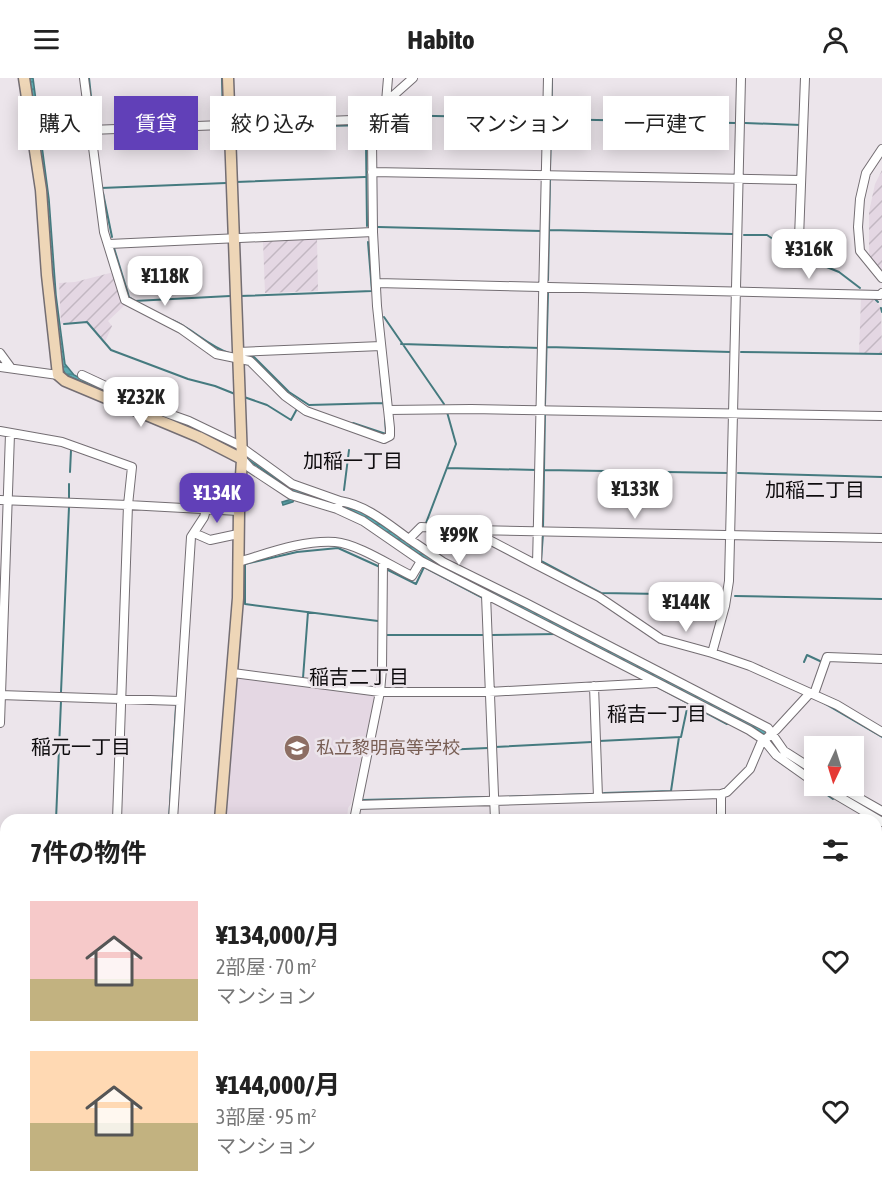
<!DOCTYPE html>
<html lang="ja">
<head>
<meta charset="utf-8">
<style>
	:root { --surface:#fff; --page:#f2f2f2; --text:#222; --muted:#767676; --accent:#6140b8 }
	body { margin:0; font-family:"Asap Condensed","Noto Sans JP",sans-serif; background:var(--page); color:var(--text); height:100vh; display:flex; flex-direction:column; font-size:22px; white-space:nowrap }
	* { box-sizing:border-box; margin:0 }
	p { font-size:20px; color:var(--muted) }
	.icon { flex:none; width:33px; height:33px; fill:none; stroke:currentColor; stroke-width:2; stroke-linecap:round; stroke-linejoin:round }
	.map { position:relative; flex:1; overflow:hidden }
	.drawer { position:absolute; left:0px; top:736px; width:882px; height:386px; display:flex; flex-direction:column; background:var(--surface); border-radius:18px 18px 0 0; box-shadow:0 3px 15px #0003 }
	.drawer>* { flex:none }
	.top-card { position:absolute; left:18px; top:18px; width:846px; height:54px; display:flex; gap:12px }
	.needle { width:39px; rotate:184deg }
	.buttons { position:absolute; left:804px; top:658px; display:grid; gap:12px }
	.buttons a { display:grid; place-items:center; width:60px; height:60px; border-radius:0px; background:var(--surface); box-shadow:0 3px 15px #0003; font-size:30px }
	.price { position:absolute; translate:-50% -51px; padding:0 14px; border-radius:12px; background:#fff; color:#222; font-size:20px; line-height:39px; filter:drop-shadow(0 2px 3px #0008) }
	.price::after { content:''; position:absolute; left:50%; top:36px; width:18px; height:14px; margin-left:-9px; background:inherit; clip-path:polygon(0 0,100% 0,50% 100%) }
	.price.current { background:var(--accent); color:#fff }
	ul { padding:0; list-style:none }
	li { display:flex; align-items:center; gap:18px; height:150px; padding:0 30px }
	li span { display:grid; place-items:center; flex:none; width:168px; height:120px; border-radius:0px; color:#555 }
	li>.icon { margin-inline-start:auto }
	span .icon { width:72px; height:72px; fill:#fffc; stroke-width:1 }
	li b { font-size:26px }
	h2 { display:flex; justify-content:space-between; align-items:center; height:72px; padding:0 30px; font-size:26px }
	.pill { padding:0 21px; border-radius:0px; background:var(--surface); box-shadow:0 3px 15px #0003; font-size:21px; line-height:54px }
	.pill.current { background:var(--accent); color:#fff }
	header { display:flex; justify-content:space-between; align-items:center; height:78px; padding:0 30px; background:var(--surface); font-size:27px; font-weight:700 }
	.map>svg:first-child { display:block }
</style>
</head>
<body>
<header><svg class="icon" aria-label="menu" viewBox="0 0 24 24"><path d="M4 6h16M4 12h16M4 18h16"/></svg>Habito<svg class="icon" aria-label="person" viewBox="0 0 24 24"><circle cx="12" cy="8" r="4"/><path d="M4 21q1-7 8-7t8 7"/></svg></header>
<div class="map">
<svg width="882" height="1121" viewBox="0 0 882 1121">
	<defs>
		<pattern id="industrial-furrows" width="10" height="10" patternUnits="userSpaceOnUse" patternTransform="scale(1.5)"><rect width="10" height="10" fill="#e4d7e3"/><path d="M-1 1l2-2M0 10L10 0M9 11l2-2" fill="none" stroke="#c2b7c2"/></pattern>
		<pattern id="water-rules" width="6" height="5" patternUnits="userSpaceOnUse" patternTransform="scale(1.5)"><rect width="6" height="5" fill="#5ca9b0"/><path d="M0 2.5h6" fill="none" stroke="#4a888e"/></pattern>
	</defs>
	<rect width="100%" height="100%" fill="#ece5eb"/>
	<path fill="#e4d7e3" d="M238,597L375,616L351,726L348,730L347,742H323L303,739L288,742L225,741Z"/>
	<path fill="url(#industrial-furrows)" d="M882,92V197L869,182V134L875,106Z
		M317,160L318,213L265,215L263,163Z
		M114,194L126,226L108,243L112,248L105,264L87,244L61,246L59,205L75,204Z
		M870,219L877,224L881,230L882,275H859L861,220Z"/>
	<path fill="url(#water-rules)" stroke="#457a7f" stroke-width="1.5" d="M28,0H33L49,121L56,217L65,286L74,297L100,310L199,350L235,369L285,405L361,433L435,482L763,651L814,695V699L782,678L765,658L757,652L432,485L374,446L356,435L341,428L296,415L293,424L283,427L282,424L292,421L294,414L227,367L66,297L61,288Z"/>
	<g fill="none" stroke-linecap="round" stroke-linejoin="round">
		<path stroke="#457a7f" stroke-width="2" d="M89,0L94,46
			M222,0L223,42
			M385,37L542,40
			M551,41L735,45
			M745,45L801,47
			M235,50L370,47L366,66L367,148
			M550,93L552,0
			M236,104L365,99
			M101,110L226,105
			M103,115L112,159
			M378,149L542,153
			M549,152L733,156
			M744,157H767L795,176
			M368,164L372,213
			M114,170L129,219L135,223
			M797,172L795,176L839,194L860,210
			M548,202L550,102
			M240,218L372,213
			M875,221L878,224
			M134,223L230,218
			M881,230L882,234
			M384,239L444,326
			M172,242C193,251 208,268 229,275
			M64,246L87,244L111,272L188,301L215,308L235,316
			M401,266L540,270
			M547,269L731,274
			M741,274L882,276
			M244,278L254,279L289,314L309,327L383,325
			M381,301L384,331
			M244,319L267,327L291,342L298,329
			M545,326L548,214
			M353,345L386,356L385,339
			M447,390L537,392
			M544,392L728,395
			M70,394L71,372
			M738,395L882,399
			M344,412L349,372
			M69,421V406
			M426,445L456,366L447,334
			M543,450L545,334
			M543,456L541,483L601,515L723,517
			M388,492L416,506L424,489L483,520
			M735,518L882,521
			M378,543L245,526V486L297,474L338,470L380,489
			M386,557H484
			M492,557L558,556
			M804,584L807,577L822,584
			M303,600L308,534
			M656,608L727,646
			M61,614L69,429
			M822,624L882,659
			M599,663L681,659L688,626
			M495,669L592,664
			M373,675L488,670
			M774,680L791,692
			M813,707L833,721
			M604,715L671,713L679,659
			M499,719L592,716
			M361,722L487,719
			M56,742L61,623
			M169,742L176,628
			M876,804L882,806
			M0,1014L6,1012
			M0,1069L6,1067
			M876,1099L882,1098
			M259,1121L281,1116
			M792,1121L791,1118L801,1116"/>
		<defs>
			<path id="street" d="M84,0L104,154L125,222L181,251L216,276L250,283L285,318L306,333L384,361L390,358V350L377,228L373,154L372,63L381,32L386,24L413,0
				M548,0L537,487L599,519L661,561L712,575L750,588L837,627L882,654
				M386,24L388,0
				M90,52L378,41
				M882,71L866,95L860,121L858,149L860,173L882,200
				M372,94L801,102
				M109,166L373,154
				M794,171L799,160L805,0
				M377,205L880,217L882,215
				M238,274L381,268
				M0,275L11,290
				M0,289L58,297
				M82,297L155,331L189,343L241,368
				M388,332L471,331L882,338
				M0,353L62,364L132,389L128,427L117,742
				M241,369L292,406L340,423
				M242,381L250,390L291,417L337,431L363,443L421,483L749,652L764,662L776,677L814,704
				M0,422L128,427L239,433
				M337,431L340,423C366,427 388,446 409,461L421,449L474,452L882,460
				M474,452L476,455L537,487
				M194,455L210,462L238,456
				M409,461L443,484L526,525L768,650L784,673L814,692
				M238,484C269,475 302,462 335,464C358,466 391,488 412,498L421,483
				M383,484L382,591L380,614L357,727L721,716L727,714L750,691L761,665L776,652L810,615
				M486,517L495,742
				M712,575L725,528L729,503L741,0
				M233,595L380,614H489L655,605
				M594,608L598,719
				M814,616L827,579L882,581
				M0,617L180,623
				M0,645L10,356
				M821,708L882,744
				M838,708L882,733
				M173,742L191,459L204,439L206,432
				M354,742L357,727
				M721,742V716
				M0,800L6,798
				M876,859L882,862
				M0,903L6,901
				M876,918L882,901
				M876,954L882,959
				M0,956L6,955
				M0,1030L6,1028
				M876,1041L882,1039
				M142,1116L143,1121
				M587,1116L588,1121
				M786,1116L788,1121
				M0,1121L22,1116
				M520,1121L543,1116
				M758,1121L781,1116"/>
			<path id="secondary" d="M24,0L41,112L47,197L58,297L65,303L199,359L242,381
				M220,742L238,520L239,433L242,381L228,0
				M876,776L882,778
				M0,856L6,854
				M333,1116L334,1121"/>
		</defs>
		<use href="#street" stroke="#746e73" stroke-width="10"/>
		<use href="#secondary" stroke="#746e73" stroke-width="13"/>
		<use href="#street" stroke="#fff" stroke-width="8"/>
		<use href="#secondary" stroke="#eed6b7" stroke-width="10"/>
	</g>
	<defs>
		<symbol id="school-disc" viewBox="-11 -11 22 22"><circle r="9.5" fill="#8d6e63" stroke="#ece5eb"/><path d="M0-5L7-2L0 1L-7-2ZM-4 1L0 2.5L4 1V4Q0 6-4 4Z" fill="#fff"/></symbol>
	</defs>
	<g fill-rule="evenodd">
		<use href="#school-disc" x="282" y="655" width="30" height="30"/>
	</g>
	<g text-anchor="middle" stroke-width="5" stroke-linejoin="round" paint-order="stroke">
		<g font-size="18" fill="#785e54" stroke="#ece5eb" text-anchor="start">
			<text x="316" y="676">私立黎明高等学校</text>
		</g>
		<g font-size="20" fill="#0e0c0e" stroke="#ece5eb">
			<text x="353" y="390">加稲一丁目</text>
			<text x="815" y="419">加稲二丁目</text>
			<text x="359" y="606">稲吉二丁目</text>
			<text x="657" y="643">稲吉一丁目</text>
			<text x="81" y="676">稲元一丁目</text>
		</g>
	</g>
</svg>
<div class="buttons">
<a><svg class="needle" viewBox="-14 -14 28 28"><path d="M0-13l5 13h-10z" fill="#e53935"/><path d="M0 13l5-13h-10z" fill="#767676"/></svg></a>
</div>
<b class="price" style="left:809px;top:202px">¥316K</b>
<b class="price" style="left:165px;top:229px">¥118K</b>
<b class="price" style="left:141px;top:350px">¥232K</b>
<b class="price" style="left:635px;top:442px">¥133K</b>
<b class="price current" style="left:217px;top:446px">¥134K</b>
<b class="price" style="left:459px;top:488px">¥99K</b>
<b class="price" style="left:686px;top:555px">¥144K</b>
<div class="top-card">
<a class="pill">購入</a>
<a class="pill current">賃貸</a>
<a class="pill">絞り込み</a>
<a class="pill">新着</a>
<a class="pill">マンション</a>
<a class="pill">一戸建て</a>
</div>
<section class="drawer">
<h2>7件の物件<svg class="icon" aria-label="filters" viewBox="0 0 24 24"><path d="M4 7h16M4 17h16"/><circle cx="9" cy="7" r="2"/><circle cx="15" cy="17" r="2"/></svg></h2>
<ul>
<li><span style="background:linear-gradient(#f6c9c9 65%,#c2b280 0)"><svg class="icon" aria-label="home" viewBox="0 0 24 24"><path d="M3 11l9-7 9 7M6 9v11h12V9"/></svg></span><div><b>¥134,000/月</b><p>2部屋 · 70 m²</p><p>マンション</p></div><svg class="icon" aria-label="heart" viewBox="0 0 24 24"><path d="M12 20l-8-8c-3-5 5-10 8-4 3-6 11-1 8 4z"/></svg></li>
<li><span style="background:linear-gradient(#ffd9b3 60%,#c2b280 0)"><svg class="icon" aria-label="home" viewBox="0 0 24 24"><path d="M3 11l9-7 9 7M6 9v11h12V9"/></svg></span><div><b>¥144,000/月</b><p>3部屋 · 95 m²</p><p>マンション</p></div><svg class="icon" aria-label="heart" viewBox="0 0 24 24"><path d="M12 20l-8-8c-3-5 5-10 8-4 3-6 11-1 8 4z"/></svg></li>
</ul>
</section>
</div>
</body>
</html>
